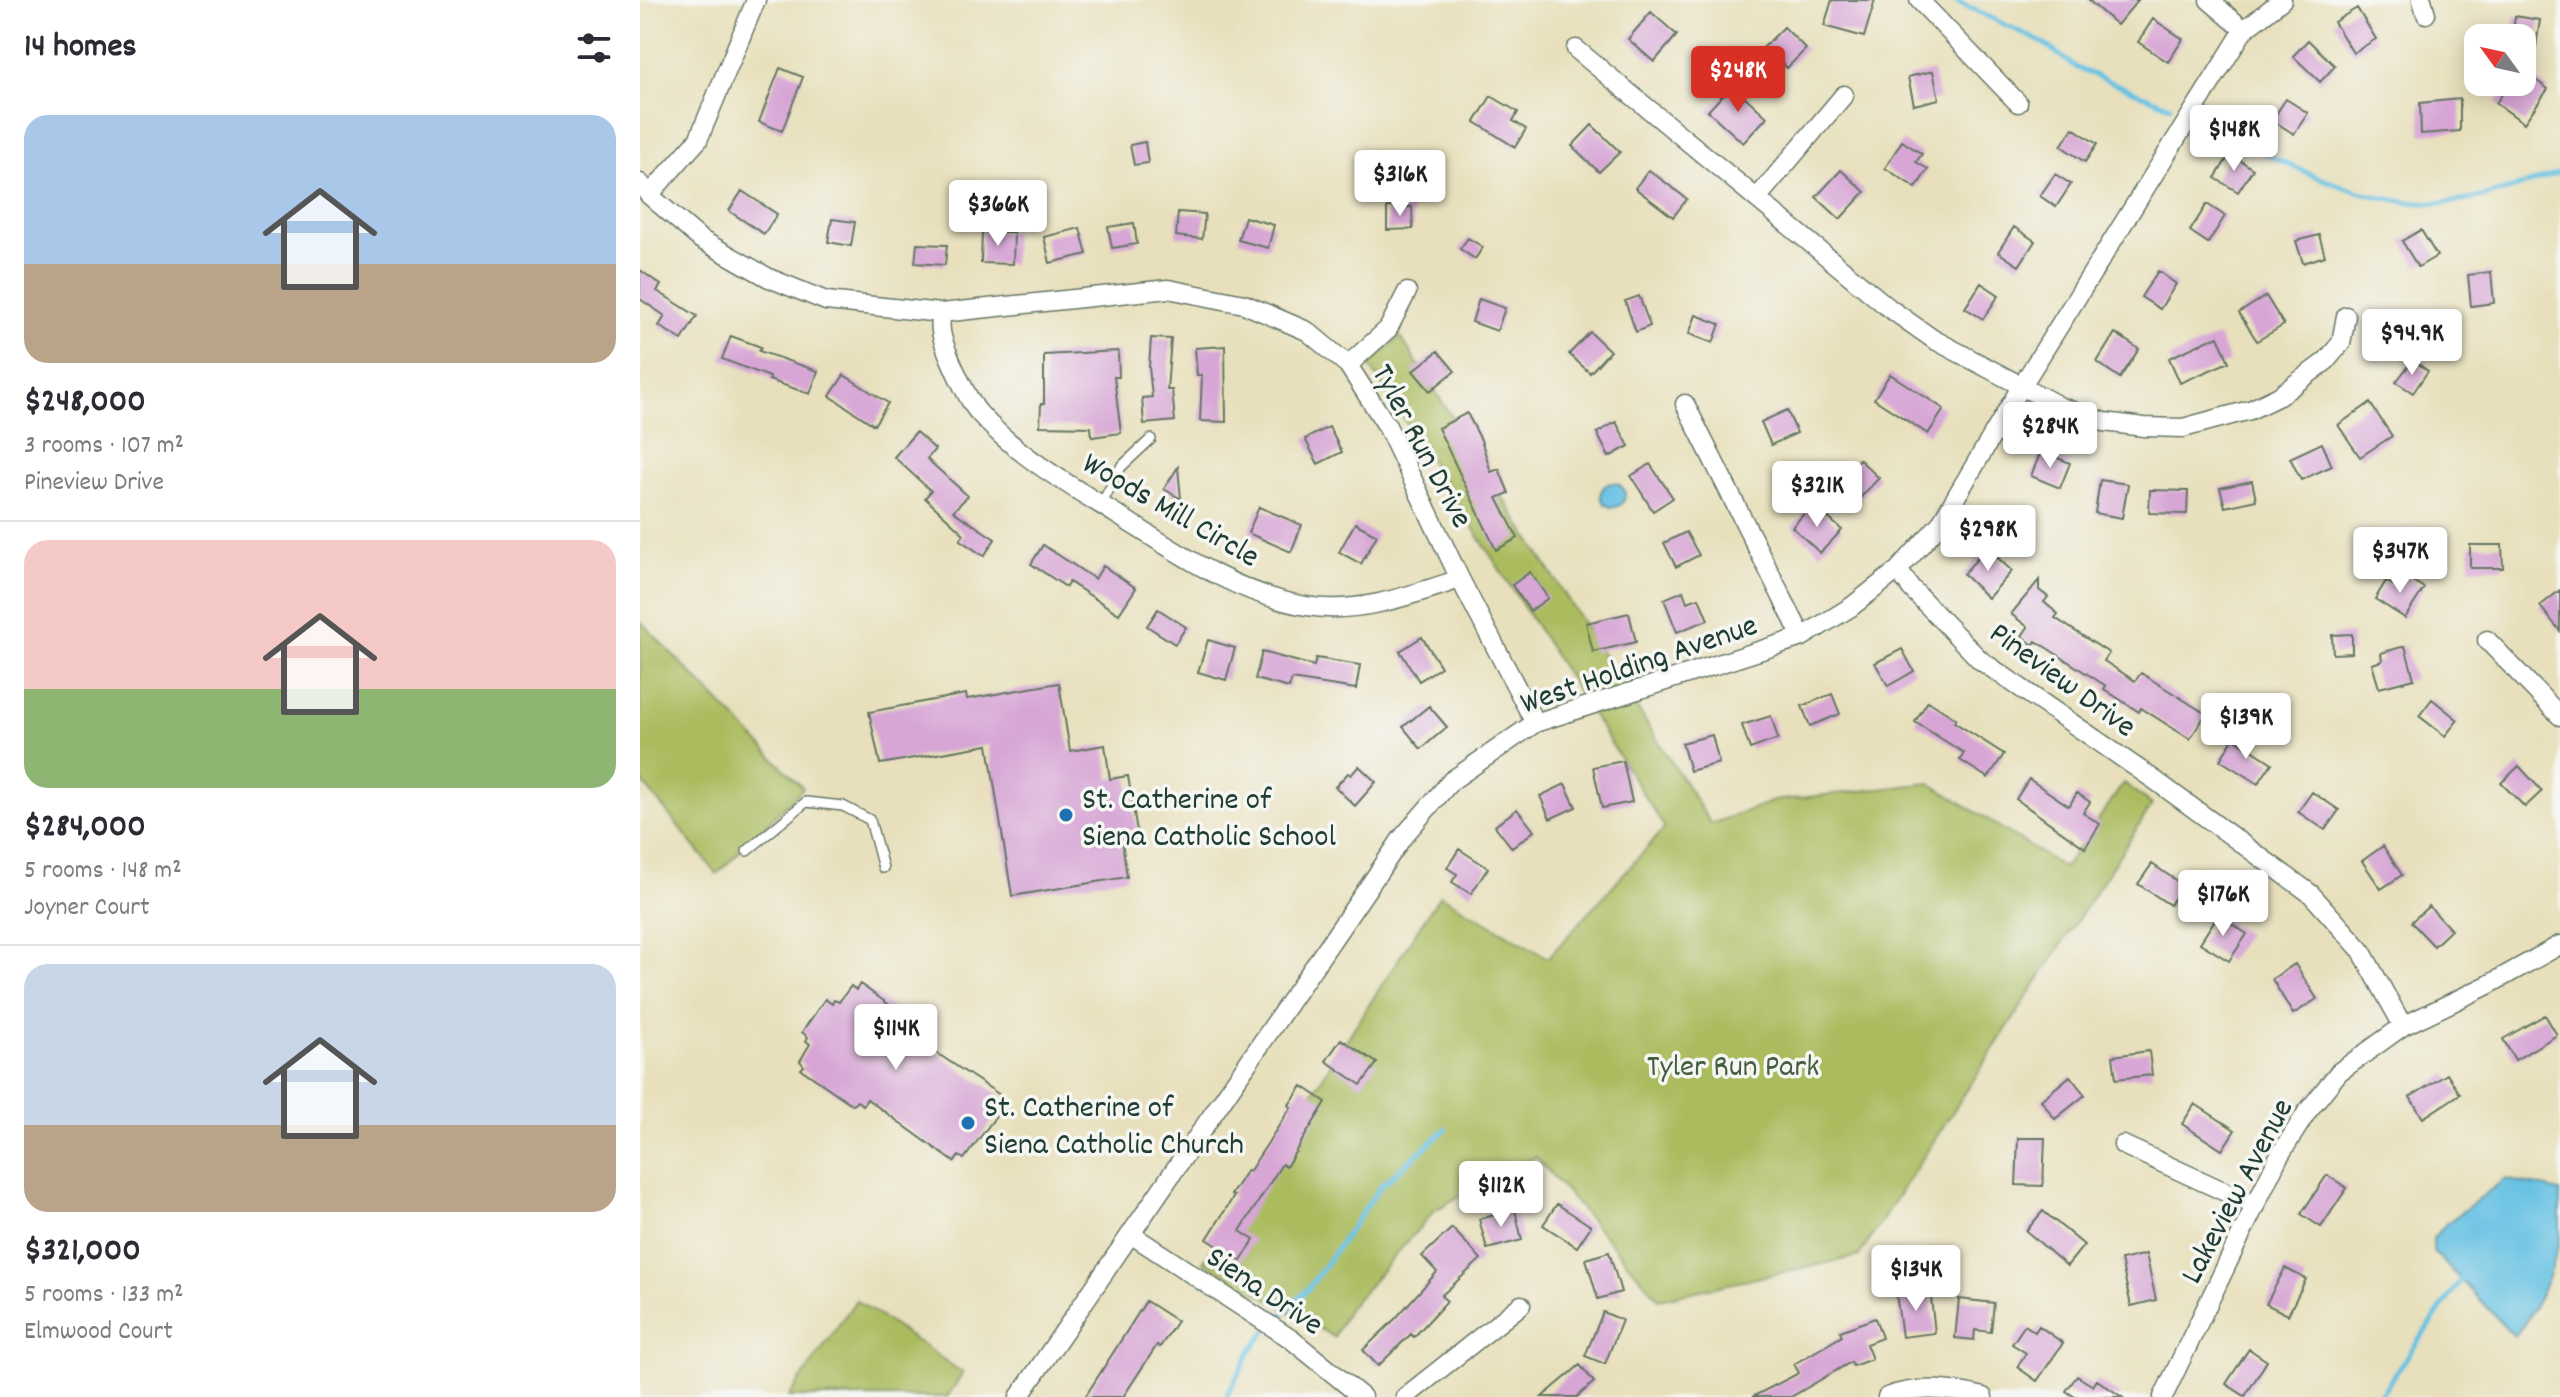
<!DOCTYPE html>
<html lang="en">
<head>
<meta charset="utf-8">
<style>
	:root { --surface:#fff; --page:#f2f2f3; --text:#2b2b33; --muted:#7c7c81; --line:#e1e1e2; --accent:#d93025 }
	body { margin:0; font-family:Dekko,sans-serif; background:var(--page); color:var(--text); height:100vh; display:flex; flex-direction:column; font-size:30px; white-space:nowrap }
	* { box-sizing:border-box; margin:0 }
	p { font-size:26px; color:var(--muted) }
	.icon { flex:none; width:44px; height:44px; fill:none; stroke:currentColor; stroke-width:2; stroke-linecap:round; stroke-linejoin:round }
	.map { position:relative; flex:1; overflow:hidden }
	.sheet { display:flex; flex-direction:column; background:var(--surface); width:640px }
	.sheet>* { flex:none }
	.needle { width:52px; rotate:303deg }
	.buttons { position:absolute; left:1824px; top:24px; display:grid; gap:16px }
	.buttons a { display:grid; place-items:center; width:72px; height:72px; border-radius:16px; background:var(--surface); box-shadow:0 4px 20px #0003; font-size:40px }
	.price { position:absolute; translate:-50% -68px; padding:0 18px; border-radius:8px; background:#fff; color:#222; font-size:26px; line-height:52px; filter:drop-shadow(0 2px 4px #0008) }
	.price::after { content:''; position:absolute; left:50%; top:48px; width:24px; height:18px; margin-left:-12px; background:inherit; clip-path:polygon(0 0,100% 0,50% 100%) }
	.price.current { background:var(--accent); color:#fff }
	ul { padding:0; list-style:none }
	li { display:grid; align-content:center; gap:16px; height:424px; padding:0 24px }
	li+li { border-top:2px solid var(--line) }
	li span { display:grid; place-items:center; height:248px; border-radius:24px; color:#555 }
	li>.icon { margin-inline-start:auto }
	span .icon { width:144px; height:144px; fill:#fffc; stroke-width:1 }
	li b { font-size:34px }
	h2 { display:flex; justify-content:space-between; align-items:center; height:96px; padding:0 24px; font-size:34px }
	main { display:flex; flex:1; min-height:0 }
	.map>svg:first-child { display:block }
</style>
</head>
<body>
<main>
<section class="sheet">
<h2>14 homes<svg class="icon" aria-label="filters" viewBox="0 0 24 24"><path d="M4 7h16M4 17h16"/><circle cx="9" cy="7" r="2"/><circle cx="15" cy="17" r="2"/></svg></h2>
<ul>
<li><span style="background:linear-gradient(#a9c7e8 60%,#b9a48a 0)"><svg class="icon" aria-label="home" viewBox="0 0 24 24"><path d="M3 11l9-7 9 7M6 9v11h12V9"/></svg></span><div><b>$248,000</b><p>3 rooms · 107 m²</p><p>Pineview Drive</p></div></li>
<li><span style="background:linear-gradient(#f6c9c9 60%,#8fb573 0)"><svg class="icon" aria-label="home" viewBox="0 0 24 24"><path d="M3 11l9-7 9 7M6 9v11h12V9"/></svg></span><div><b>$284,000</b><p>5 rooms · 148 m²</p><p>Joyner Court</p></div></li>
<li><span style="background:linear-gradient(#c9d6e8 65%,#b9a48a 0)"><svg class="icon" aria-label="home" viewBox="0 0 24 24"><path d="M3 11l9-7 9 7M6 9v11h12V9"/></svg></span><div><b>$321,000</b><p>5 rooms · 133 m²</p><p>Elmwood Court</p></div></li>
</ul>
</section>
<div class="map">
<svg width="1920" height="1397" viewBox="0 0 1920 1397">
	<rect width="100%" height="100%" fill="#f6f6f2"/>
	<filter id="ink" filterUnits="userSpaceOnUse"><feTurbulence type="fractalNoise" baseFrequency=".0125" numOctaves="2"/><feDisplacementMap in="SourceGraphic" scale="16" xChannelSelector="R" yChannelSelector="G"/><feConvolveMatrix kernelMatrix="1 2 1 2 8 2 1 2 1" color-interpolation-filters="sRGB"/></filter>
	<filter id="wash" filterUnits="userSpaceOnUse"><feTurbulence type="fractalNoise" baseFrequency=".006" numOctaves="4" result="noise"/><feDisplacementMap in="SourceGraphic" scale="32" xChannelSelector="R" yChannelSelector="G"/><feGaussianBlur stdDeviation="1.8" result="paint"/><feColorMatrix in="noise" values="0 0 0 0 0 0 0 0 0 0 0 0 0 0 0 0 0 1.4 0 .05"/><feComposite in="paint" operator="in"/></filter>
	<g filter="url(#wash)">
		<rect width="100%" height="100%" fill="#e8e0bc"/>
		<path fill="#abbc5f" stroke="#657c4a" stroke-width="2" d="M760,336L1071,824L1134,801L1290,783L1424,868L1484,783L1512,805L1219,1256L1019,1299L896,1157L844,1182L794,1211L708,1309L694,1337L563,1262L800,895L908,958L1025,828L729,365Z
			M0,621L163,788L77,874L0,779Z
			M216,1300L323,1373L307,1397H149Z"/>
		<path fill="#65c1e3" stroke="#427f8c" stroke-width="2" d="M961 495a12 12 0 1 1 24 0a12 12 0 1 1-24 0Z
			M1865,1179L1920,1191C1920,1206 1920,1222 1920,1236C1914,1269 1897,1311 1874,1336L1793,1251V1238L1806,1224Z"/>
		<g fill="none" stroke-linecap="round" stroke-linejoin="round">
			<path stroke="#65c1e3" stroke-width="5" d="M1314,0L1403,43L1437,68L1530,106
				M1579,129C1644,165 1738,212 1814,202C1850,197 1886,185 1920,172
				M635,1322L668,1289L740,1187L806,1129
				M586,1397L612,1349L628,1329
				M1739,1397L1823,1277"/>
		</g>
		<g id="blocks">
			<path fill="#d7a6d5" d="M1192,0H1235L1224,37L1184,26Z
				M1448,0H1498L1477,25Z
				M1717,8L1736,39L1713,53L1694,22Z
				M1011,12L1037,35L1014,62L988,39Z
				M1875,16L1900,20L1896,47L1882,45V38H1872Z
				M1513,19L1543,39L1528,62L1498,42Z
				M1144,27L1166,49L1147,68L1138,59L1125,72L1112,59Z
				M1668,40L1695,66L1680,82L1653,56Z
				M140,68L163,77L142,131L119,122Z
				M1882,70L1908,89L1884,123L1856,103L1871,82H1882Z
				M1293,71L1299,99L1274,105L1268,77Z
				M1092,85L1127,117L1103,143L1068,111Z
				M851,96L878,112L873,121L886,129L875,147L835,122Z
				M1646,99L1668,113L1654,134L1632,120Z
				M1820,99V131L1781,134L1780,103Z
				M952,125L980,152L959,172L932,146Z
				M1433,128L1457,144L1445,162L1421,146Z
				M1262,141L1282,154L1276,162L1288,169L1276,188L1245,168Z
				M505,142L508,163L494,165L490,145Z
				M1590,154L1613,169L1598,192L1575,178Z
				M1009,170L1047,199L1033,217L995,188Z
				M1201,170L1225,192L1200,219L1176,197Z
				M1415,174L1431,184L1416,207L1400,196Z
				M102,191L137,214L124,234L89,211Z
				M1567,204L1585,216L1568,243L1550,231Z
				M747,207H772L773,229L747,230Z
				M538,212L565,214L562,239L536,236Z
				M605,217L634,225L628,248L598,240Z
				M192,219L215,222L211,246L188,242Z
				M494,223L497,244L472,248L468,227Z
				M1374,227L1395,241L1379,266L1358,252Z
				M440,228L447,254L410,263L404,237Z
				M1781,230L1797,256L1778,267L1762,241Z
				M342,232H374L373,264L341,263Z
				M1679,235L1685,256L1663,263L1656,241Z
				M828,238L843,247L835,259L820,249Z
				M277,244L307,245L305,265L275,263Z
				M0,270L21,285L17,291L57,316L42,340L19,326L25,316L0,299Z
				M1518,271L1536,284L1520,309L1501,297Z
				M1851,272L1854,303L1831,306L1828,275Z
				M1341,283L1359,295L1343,319L1325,308Z
				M999,296L1010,326L996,332L985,301Z
				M1626,296L1644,325L1617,341L1599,313Z
				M839,299L865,308L857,331L832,322Z
				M1056,315L1080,324L1073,343L1049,334Z
				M950,332L970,351L950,373L929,354Z
				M1475,333L1499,349L1480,378L1457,362Z
				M91,336L121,347L119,351L178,371L170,394L129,380L130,377L82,359Z
				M1578,336L1589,362L1540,383L1529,358Z
				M511,338L531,339L527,390H532L535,421L504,424L502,398L512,397L509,367Z
				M585,346L586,422L560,421L562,375H557L555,348Z
				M478,351L479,377H474L481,433L452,437L451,427L400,426L401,404H404V355Z
				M798,351L815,371L790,391L773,371Z
				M1773,360L1788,371L1773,393L1756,382Z
				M1250,374L1304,409L1288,434L1234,399Z
				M204,375L248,403L234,425L190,396Z
				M1730,403L1752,436L1720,457L1698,425Z
				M1147,410L1157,433L1131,445L1121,422Z
				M827,413L841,440L851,472L859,469L869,493L857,498L878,538L856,550L798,428Z
				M976,422L989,446L969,457L957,433Z
				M689,427L702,452L678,464L665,439Z
				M276,432L295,449L287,459L328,496L313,511L355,539L344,556L320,540L324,534L285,498L291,491L254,457Z
				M1682,443L1692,466L1661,480L1650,458Z
				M1401,451L1430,463L1420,488L1391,476Z
				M1219,459L1239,478L1216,502L1196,483Z
				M1010,464L1033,498L1013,511L991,476Z
				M538,467L541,499L524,489Z
				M1460,480L1488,484L1482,518L1455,513Z
				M1612,481L1616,500L1585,507L1580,488Z
				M1510,490L1548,491L1547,514L1509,513Z
				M1173,504L1202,530L1180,553L1152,527Z
				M619,507L662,525L651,552L608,533Z
				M715,523L737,535L721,564L699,552Z
				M1046,532L1059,555L1036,567L1024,543Z
				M403,545L455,579L463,566L496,588L479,614L429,582L426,587L391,564Z
				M1830,545H1862L1863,568H1830Z
				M1347,548L1372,571L1348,598L1323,574Z
				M890,572L908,598L890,611L872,585Z
				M1760,573L1784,588L1765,618L1735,599L1746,581L1753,585Z
				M1399,580V590L1408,597L1404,602L1418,614L1415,618L1469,653L1464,661L1495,681L1501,673L1566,714L1550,739L1501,708L1499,712L1464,689L1466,686L1396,641L1393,645L1382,636L1388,627L1371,614Z
				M1920,590V631L1900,606Z
				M1043,591L1047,602L1059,598L1068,620L1037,632L1024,599Z
				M518,609L546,627L535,644L507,626Z
				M989,613L996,642L953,652L946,623Z
				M1712,634V653L1693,654L1692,635Z
				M782,637L801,667L779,681L760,651Z
				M568,640L595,648L586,680L558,672Z
				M1765,646L1774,679L1739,688L1732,664L1742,661L1741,653Z
				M1262,649L1274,671L1248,686L1235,663Z
				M622,652L674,666L676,658L720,665L716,689L652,679L649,688L615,679Z
				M419,683L430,751L465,745L470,779L488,776L498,838L482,841L487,877L372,896L348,745L240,764L229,712L326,694L327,699Z
				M1192,694L1200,714L1170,726L1162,706Z
				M1792,699L1818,720L1805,736L1779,716Z
				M1288,701L1316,719L1314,722L1364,754L1348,778L1320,760L1324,753L1275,722Z
				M789,706L807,727L781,749L763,727Z
				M1131,716L1138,739L1110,749L1102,725Z
				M1072,735L1079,763L1050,771L1042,743Z
				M1594,738L1632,763L1618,784L1580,760Z
				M983,761L992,802L962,808L953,767Z
				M719,766L736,782L715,806L695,787L708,773L711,775Z
				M1879,766L1902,791L1885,807L1861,783Z
				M1389,779L1429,806L1437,793L1450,802L1443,813L1460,824L1445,848L1376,799Z
				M925,784L936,807L910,819L900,796Z
				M1672,792L1699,810L1685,830L1658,812Z
				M877,809L894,831L872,848L855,826Z
				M1743,846L1762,875L1741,889L1722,861Z
				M819,849L848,868L831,894L812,882L817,874L807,868Z
				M1512,864L1543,885L1530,905L1498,884Z
				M1789,906L1811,930L1794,946L1771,922Z
				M1578,915L1607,934L1589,961L1560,943Z
				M1655,964L1677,999L1653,1014L1632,979Z
				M220,984L272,1021L269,1026L274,1029L271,1036L360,1095L356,1102L361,1105L356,1116L324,1159L319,1156L314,1162L227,1099L223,1105L217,1101L213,1105L161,1069L164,1066L160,1061L170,1044L166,1041L168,1037L162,1032L185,999L192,1004L194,1000L199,1002L211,986L216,990Z
				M1905,1015L1917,1035L1875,1060L1863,1039Z
				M701,1039L737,1063L721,1085L686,1061Z
				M1509,1051L1512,1075L1476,1079L1473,1056Z
				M1807,1074L1820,1094L1783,1118L1770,1097Z
				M1430,1076L1445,1095L1415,1119L1401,1100Z
				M662,1086L686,1102L646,1167L642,1164L600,1231L614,1240L601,1261L567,1239L594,1196L591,1195L607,1170L609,1172L651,1107L649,1105Z
				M1555,1104L1595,1130L1582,1150L1542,1124Z
				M1378,1138H1405L1403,1186L1376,1185Z
				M1687,1175L1707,1188L1681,1227L1661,1214Z
				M917,1204L951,1226L937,1247L903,1225Z
				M875,1210L882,1240L847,1249L839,1219Z
				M1403,1211L1444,1245L1427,1266L1386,1231Z
				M812,1228L841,1259L801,1296L807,1301L774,1337L771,1334L738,1366L723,1350L756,1318L797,1272L782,1256Z
				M969,1252L981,1292L958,1299L946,1259Z
				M1506,1254L1516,1300L1491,1306L1481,1260Z
				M1645,1268L1666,1279L1648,1315L1626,1304Z
				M1290,1289L1295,1333L1262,1337L1256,1293Z
				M1319,1299L1354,1303L1351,1332L1335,1330L1334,1340L1315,1338Z
				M506,1301L537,1321L520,1347L517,1345L483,1397H445Z
				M963,1312L982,1320L965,1364L945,1356Z
				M1235,1318L1242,1338L1226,1344L1232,1359L1213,1366L1211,1362L1151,1397H1112L1159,1373L1154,1364L1202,1336L1200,1331Z
				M1385,1325L1395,1332L1399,1326L1423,1343L1397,1381L1377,1367L1386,1353L1372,1344Z
				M1609,1349L1627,1361L1605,1396L1586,1384Z
				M940,1365L954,1382L937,1397H902Z
				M1437,1376L1453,1386L1457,1380L1482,1397H1435L1426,1391Z"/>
		</g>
	</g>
	<g filter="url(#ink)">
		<use href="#blocks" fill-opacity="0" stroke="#657664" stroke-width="2"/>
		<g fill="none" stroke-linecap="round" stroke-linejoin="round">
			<defs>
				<path id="service" d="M461,505L481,467L511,439
					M107,851L166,802L203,806L230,820L243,868"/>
				<path id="minor" d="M1279,0L1378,103
					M1569,0L1604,30
					M1782,0L1786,14
					M936,49L1249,308L1293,339L1421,407L1464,422L1504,427L1543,428L1610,410L1639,396L1686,361L1701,343L1706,316
					M0,183L9,195L60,239L129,278L186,301L301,313L528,289L604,304L667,331L708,365L747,426L820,579L895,723
					M9,195L58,140L116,0
					M1118,197L1204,95
					M301,313C301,319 300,325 301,331C303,347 328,401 339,413C377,456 428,484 476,514C535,551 595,594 666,606C718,615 771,595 820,579
					M708,365L748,329L767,292
					M1045,404L1162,637
					M1258,570L1271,588L1340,660L1516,781L1671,894L1721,950L1763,1026
					M1847,640L1920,716
					M1483,1145L1616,1206
					M492,1235L651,1339L722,1397
					M379,1397L762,838L811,781L895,723L1162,637L1211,607L1258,570L1300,524L1381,387L1604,30L1642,0
					M765,1397L881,1305
					M1247,1397C1278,1385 1312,1389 1343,1397
					M1523,1397L1638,1158L1667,1112L1699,1072L1763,1026L1848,985L1920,945"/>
			</defs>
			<use href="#service" stroke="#657664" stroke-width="12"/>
			<use href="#minor" stroke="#657664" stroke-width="21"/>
			<use href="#service" stroke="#fff" stroke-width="9"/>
			<use href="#minor" stroke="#fff" stroke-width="18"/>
		</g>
	</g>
	<g fill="#1f6fb2" stroke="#f6f6f2" stroke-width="3">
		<circle cx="426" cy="815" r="8"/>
		<circle cx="328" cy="1123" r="8"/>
	</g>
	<g text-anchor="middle" stroke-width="7" stroke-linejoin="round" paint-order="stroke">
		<g font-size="32" fill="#1f3d34" stroke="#f6f6f2">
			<text transform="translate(784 445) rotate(62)" y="11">Tyler Run Drive</text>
			<text transform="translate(532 508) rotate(30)" y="11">Woods Mill Circle</text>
			<text transform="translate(998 662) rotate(-19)" y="11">West Holding Avenue</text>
			<text transform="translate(1424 678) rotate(36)" y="11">Pineview Drive</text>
			<text transform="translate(1595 1190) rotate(-62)" y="11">Lakeview Avenue</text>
			<text transform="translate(626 1289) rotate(34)" y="11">Siena Drive</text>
		</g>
		<g font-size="32" fill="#1f3d34" stroke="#f6f6f2" text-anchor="start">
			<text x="442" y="808">St. Catherine of<tspan x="442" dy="37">Siena Catholic School</tspan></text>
			<text x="344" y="1116">St. Catherine of<tspan x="344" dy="37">Siena Catholic Church</tspan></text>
		</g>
		<g font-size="32" fill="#425d3f" stroke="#f6f6f2">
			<text x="1093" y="1075">Tyler Run Park</text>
		</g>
	</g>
</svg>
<div class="buttons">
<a><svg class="needle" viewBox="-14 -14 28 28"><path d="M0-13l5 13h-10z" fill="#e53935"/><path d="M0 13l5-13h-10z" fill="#7c7c81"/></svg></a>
</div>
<b class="price current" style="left:1098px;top:114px">$248K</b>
<b class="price" style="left:1594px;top:173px">$148K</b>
<b class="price" style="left:760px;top:218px">$316K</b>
<b class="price" style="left:358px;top:248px">$366K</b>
<b class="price" style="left:1772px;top:377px">$94.9K</b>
<b class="price" style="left:1410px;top:470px">$284K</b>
<b class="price" style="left:1177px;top:529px">$321K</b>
<b class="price" style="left:1348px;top:573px">$298K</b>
<b class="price" style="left:1760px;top:595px">$347K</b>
<b class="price" style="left:1606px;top:761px">$139K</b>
<b class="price" style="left:1583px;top:938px">$176K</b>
<b class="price" style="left:256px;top:1072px">$114K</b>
<b class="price" style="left:861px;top:1229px">$112K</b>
<b class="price" style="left:1276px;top:1313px">$134K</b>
</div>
</main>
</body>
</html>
